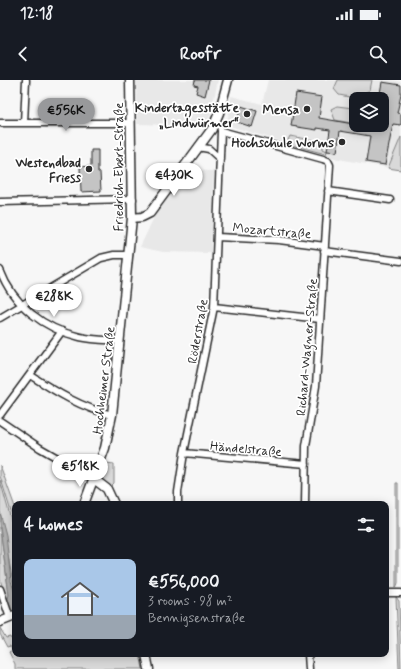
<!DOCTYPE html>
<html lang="en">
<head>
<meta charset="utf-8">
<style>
	:root { --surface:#171b24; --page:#242831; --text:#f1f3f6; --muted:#9ea1a6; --accent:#98999b }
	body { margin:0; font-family:Mynerve,sans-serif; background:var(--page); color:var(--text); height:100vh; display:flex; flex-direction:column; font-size:15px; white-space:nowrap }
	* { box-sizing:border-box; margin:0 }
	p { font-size:13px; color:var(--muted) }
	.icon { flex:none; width:22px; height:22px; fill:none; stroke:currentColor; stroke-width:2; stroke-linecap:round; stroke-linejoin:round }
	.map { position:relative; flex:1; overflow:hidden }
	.side { position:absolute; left:12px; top:421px; width:377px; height:156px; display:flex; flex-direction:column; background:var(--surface); border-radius:8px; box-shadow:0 2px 10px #0003 }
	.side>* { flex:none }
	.controls { position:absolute; left:349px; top:12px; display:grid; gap:8px }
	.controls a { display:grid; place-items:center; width:40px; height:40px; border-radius:8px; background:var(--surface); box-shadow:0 2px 10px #0003; font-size:20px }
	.price { position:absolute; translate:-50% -34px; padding:0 9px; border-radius:14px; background:#fff; color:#222; font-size:13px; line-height:26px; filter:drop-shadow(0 1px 2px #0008) }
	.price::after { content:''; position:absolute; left:50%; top:24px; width:12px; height:9px; margin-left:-6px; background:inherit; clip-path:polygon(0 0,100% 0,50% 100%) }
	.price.current { background:var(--accent); color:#111 }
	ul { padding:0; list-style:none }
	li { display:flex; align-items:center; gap:12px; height:100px; padding:0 12px }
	li span { display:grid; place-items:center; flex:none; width:112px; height:80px; border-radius:8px; color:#555 }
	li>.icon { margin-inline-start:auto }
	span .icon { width:48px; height:48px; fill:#fffc; stroke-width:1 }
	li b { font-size:17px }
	h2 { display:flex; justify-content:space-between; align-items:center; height:48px; padding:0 12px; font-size:17px }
	.status { display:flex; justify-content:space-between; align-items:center; height:28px; padding:0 20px; background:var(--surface); direction:ltr }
	.status svg { height:11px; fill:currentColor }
	header { display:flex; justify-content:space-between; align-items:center; height:52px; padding:0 12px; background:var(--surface); font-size:18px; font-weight:800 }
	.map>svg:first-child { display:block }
</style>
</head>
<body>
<div class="status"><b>12:18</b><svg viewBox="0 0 49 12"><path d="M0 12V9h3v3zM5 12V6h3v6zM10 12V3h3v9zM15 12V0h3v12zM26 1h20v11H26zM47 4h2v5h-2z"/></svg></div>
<header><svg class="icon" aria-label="back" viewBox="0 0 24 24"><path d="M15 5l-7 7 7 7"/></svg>Roofr<svg class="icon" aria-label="search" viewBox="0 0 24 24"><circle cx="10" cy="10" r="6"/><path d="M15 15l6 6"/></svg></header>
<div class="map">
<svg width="401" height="589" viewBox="0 0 401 589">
	<rect width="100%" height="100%" fill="#f7f7f7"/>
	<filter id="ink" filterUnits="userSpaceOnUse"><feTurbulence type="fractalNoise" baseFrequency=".025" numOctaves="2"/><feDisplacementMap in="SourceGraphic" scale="8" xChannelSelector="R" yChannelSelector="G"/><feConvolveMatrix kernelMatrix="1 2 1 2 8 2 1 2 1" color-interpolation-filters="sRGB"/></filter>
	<g filter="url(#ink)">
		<path fill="#e8e8e8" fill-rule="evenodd" d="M136,0H218L211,33L206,46L137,44Z
			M268,0H392L401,2V90L338,79L227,45L231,16L262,24ZM356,19H382V45H356Z
			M186,90L214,91L211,173L163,172L140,167L158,129Z"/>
		<path fill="#d9d9d9" stroke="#828282" d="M338,0H372L370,10L355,18L339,15L334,9Z
			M337,26L353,28L356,31V44L335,40L331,29Z
			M290,56L318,61L323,63V69L327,71L326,74L291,65L288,60Z
			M401,57V90L388,88Z
			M106,383L114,384V403L109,408L102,399V392Z
			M0,385L15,427V445L0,396Z
			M0,400L15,454V514L0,432Z
			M396,403H398V503L396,508Z
			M0,447L9,515L7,522L0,499Z
			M396,517L399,521L401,589H399Z
			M0,548L6,558L10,557L11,559L15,558V574H140L143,589H15V584L9,572L12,570L10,566L7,567L0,554Z"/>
		<path fill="#b0b0b0" stroke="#7b7b7b" d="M0,432L6,455L11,501L15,514V541L7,522L9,515L0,447Z"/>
		<path fill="#c4c4c4" stroke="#2b2b2b" d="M195,0H209L205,16L196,13L198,6L194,5Z
			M382,2L401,5V15L397,33L401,34V45L393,44L385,85L366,82L370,56L340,51L337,72L327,71L330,50L317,48V50L291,46L296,13L322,17L319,38L382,49V19H379Z
			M241,26L257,31L252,47L237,42Z
			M91,70H98V92H100L101,111L81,112L80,87L91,86Z"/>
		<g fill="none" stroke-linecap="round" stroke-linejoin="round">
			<defs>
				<path id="minor" d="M0,43H131
					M24,43L26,0
					M221,51L323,79L328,81L330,85L316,306L306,366L305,424
					M198,67L209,69L220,79
					M328,111L390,120
					M0,122L133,119
					M217,157L279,160L325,166
					M324,171L401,181
					M0,190C13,225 44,249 80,257C93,260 107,260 120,261
					M214,227L320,239
					M0,238L101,178L114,175H129
					M30,295C56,312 82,328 112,335
					M0,335L62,251
					M0,341L40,368L94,399
					M184,373L306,384
					M178,424V412L184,373L214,227L221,51L220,45L216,41
					M0,509L10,538
					M386,513H401
					M308,574L309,589"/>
				<path id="tertiary" d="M132,138L142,137L150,133L212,49L219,33L228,0
					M94,399L107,409L114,424
					M84,424L105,368L112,335L132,138L130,0
					M0,542L15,536
					M146,574L149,589"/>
			</defs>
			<use href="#minor" stroke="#2b2b2b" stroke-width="9"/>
			<use href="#tertiary" stroke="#2b2b2b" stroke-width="11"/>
			<use href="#minor" stroke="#fff" stroke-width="6"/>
			<use href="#tertiary" stroke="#fff" stroke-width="8"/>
		</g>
	</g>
	<g fill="#2b2b2b" stroke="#fff" stroke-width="1.5">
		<circle cx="307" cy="29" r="4"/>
		<circle cx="247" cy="34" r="4"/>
		<circle cx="342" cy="62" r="4"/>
		<circle cx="89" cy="89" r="4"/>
	</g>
	<g text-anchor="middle" stroke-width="3.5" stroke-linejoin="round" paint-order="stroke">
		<g font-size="13" font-weight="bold" fill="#2b2b2b" stroke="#fff" text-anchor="end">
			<text x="239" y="32">Kindertagesstätte<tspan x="239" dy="15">„Lindwürmer“</tspan></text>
			<text x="299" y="34">Mensa</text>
			<text x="334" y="67">Hochschule Worms</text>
			<text x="81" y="87">Westendbad<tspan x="81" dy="15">Friess</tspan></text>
		</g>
		<g font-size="13" fill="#2b2b2b" stroke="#fff">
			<text transform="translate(118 87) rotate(-90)" y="5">Friedrich-Ebert-Straße</text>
			<text transform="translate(272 150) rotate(5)" y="5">Mozartstraße</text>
			<text transform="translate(197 251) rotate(-80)" y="5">Röderstraße</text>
			<text transform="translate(306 267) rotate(-85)" y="5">Richard-Wagner-Straße</text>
			<text transform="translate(103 300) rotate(-83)" y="5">Hochheimer Straße</text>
			<text transform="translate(246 368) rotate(5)" y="5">Händelstraße</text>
		</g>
	</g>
</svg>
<div class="controls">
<a><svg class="icon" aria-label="layers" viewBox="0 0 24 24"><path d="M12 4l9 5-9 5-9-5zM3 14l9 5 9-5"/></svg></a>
</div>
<b class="price current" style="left:66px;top:52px">€556K</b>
<b class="price" style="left:174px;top:117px">€430K</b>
<b class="price" style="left:54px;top:238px">€288K</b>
<b class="price" style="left:80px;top:408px">€518K</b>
<section class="side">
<h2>4 homes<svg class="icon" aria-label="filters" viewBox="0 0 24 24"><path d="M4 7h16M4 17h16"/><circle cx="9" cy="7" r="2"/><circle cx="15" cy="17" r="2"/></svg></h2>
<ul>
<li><span style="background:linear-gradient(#a9c7e8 70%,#9aa5b1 0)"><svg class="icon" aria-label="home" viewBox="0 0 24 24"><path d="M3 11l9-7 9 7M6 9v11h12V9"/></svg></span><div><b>€556,000</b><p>3 rooms · 98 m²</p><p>Bennigsenstraße</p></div></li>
</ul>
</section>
</div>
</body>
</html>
